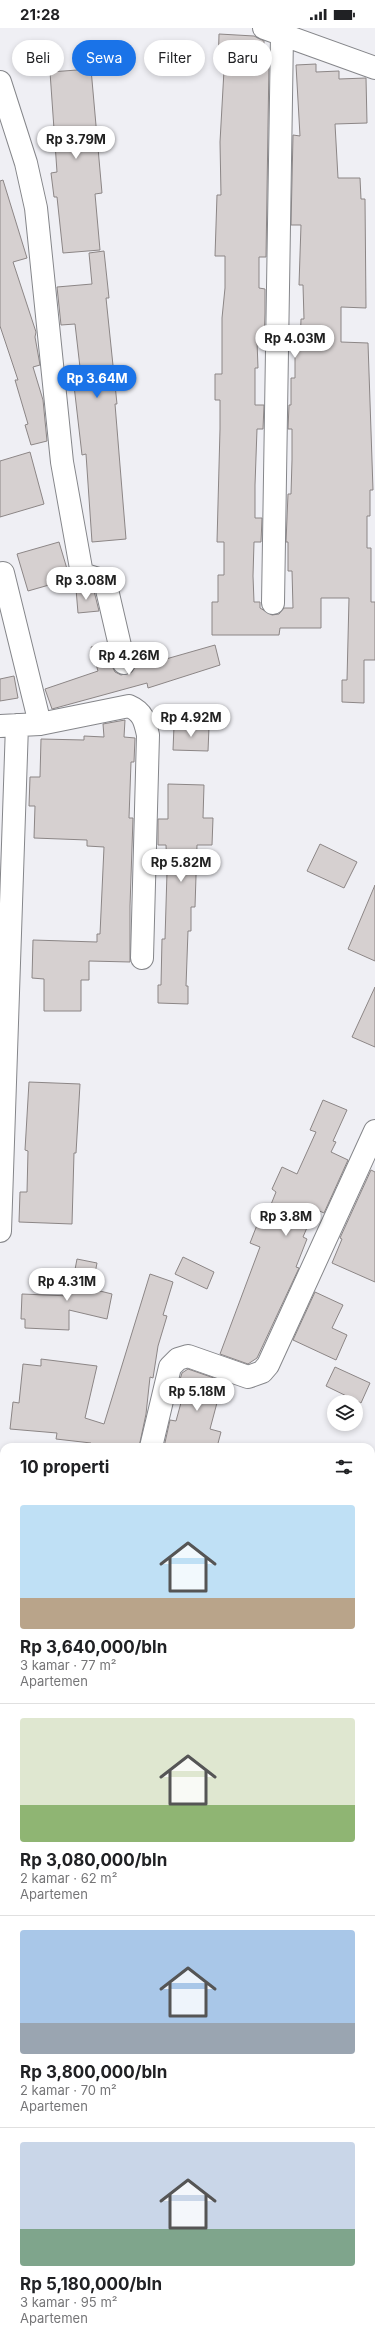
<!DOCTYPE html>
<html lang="id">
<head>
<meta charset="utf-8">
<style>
	:root { --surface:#fff; --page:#f2f2f2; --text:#202124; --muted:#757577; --line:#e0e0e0; --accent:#1a73e8 }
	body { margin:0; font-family:Inter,sans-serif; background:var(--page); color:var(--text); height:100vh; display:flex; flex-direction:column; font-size:15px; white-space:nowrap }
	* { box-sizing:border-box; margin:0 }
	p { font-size:13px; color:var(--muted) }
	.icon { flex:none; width:22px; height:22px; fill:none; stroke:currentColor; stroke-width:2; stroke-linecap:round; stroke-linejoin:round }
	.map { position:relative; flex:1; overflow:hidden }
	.sheet { position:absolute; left:0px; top:1415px; width:375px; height:904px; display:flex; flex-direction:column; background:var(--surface); border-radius:12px 12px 0 0; box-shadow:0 2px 6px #0003 }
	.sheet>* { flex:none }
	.top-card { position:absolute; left:12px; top:12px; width:351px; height:36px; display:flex; gap:8px }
	.tools { position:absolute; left:327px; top:1367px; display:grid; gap:8px }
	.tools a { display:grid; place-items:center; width:36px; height:36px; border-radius:50%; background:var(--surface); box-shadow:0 2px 6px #0003; font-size:20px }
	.price { position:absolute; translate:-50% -34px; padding:0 9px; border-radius:14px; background:#fff; color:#222; font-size:13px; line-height:26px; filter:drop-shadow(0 1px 2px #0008) }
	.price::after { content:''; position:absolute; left:50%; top:24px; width:12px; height:9px; margin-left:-6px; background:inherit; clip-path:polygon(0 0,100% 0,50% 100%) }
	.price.current { background:var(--accent); color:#fff }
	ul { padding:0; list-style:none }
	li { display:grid; align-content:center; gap:8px; height:212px; padding:0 20px }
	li+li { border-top:1px solid var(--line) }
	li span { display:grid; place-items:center; height:124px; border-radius:4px; color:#555 }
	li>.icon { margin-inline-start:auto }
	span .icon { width:72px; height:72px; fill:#fffc; stroke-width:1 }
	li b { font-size:17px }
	h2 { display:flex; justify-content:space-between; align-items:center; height:48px; padding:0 20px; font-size:17px }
	.pill { padding:0 14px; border-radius:18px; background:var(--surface); box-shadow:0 2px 6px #0003; font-size:14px; line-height:36px }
	.pill.current { background:var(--accent); color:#fff }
	.status { display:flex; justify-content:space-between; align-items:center; height:28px; padding:0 20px; background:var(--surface); direction:ltr }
	.status svg { height:11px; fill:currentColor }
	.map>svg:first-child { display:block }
</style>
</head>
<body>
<div class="status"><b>21:28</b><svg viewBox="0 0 49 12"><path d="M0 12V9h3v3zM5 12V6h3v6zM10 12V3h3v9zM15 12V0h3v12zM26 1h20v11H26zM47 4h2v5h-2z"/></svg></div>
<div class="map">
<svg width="375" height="2319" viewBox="0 0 375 2319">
	<rect width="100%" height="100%" fill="#efeff4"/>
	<path fill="#d6d0d0" stroke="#8c8686" d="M219,6L254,8L264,13V33H269L266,229H259V260L265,261V285L264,313H257L258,340H255V377H264L263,401H257L255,457V490H262L261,514H254L253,548L254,574H260V580L272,587L279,586L284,580H293L292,543H288V514H286L288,466H291L292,432V401H288L289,377H291V350H295V320H300L301,291H304L303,257H299L301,197H291L293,107L300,108L296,37L316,36V44L339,43V51L366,50L367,95L335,96L338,150H360L361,171H365L366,280L341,279V314L368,315L373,462H370V488H367V520H371V574H375V632H364V675L342,674V652H347L349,570H321V600H280L279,607H212V574H218V547H224V514H217L220,401V372H215V346H222V290L225,260V228H215L217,167H221L220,114L224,42L218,41Z
		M91,41L102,165L95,166L100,222L63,225L57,169H54L51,145L57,144L50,44Z
		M3,152L27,230L13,234L36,304L35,309L40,337L33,339L43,372L47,413L31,417L25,397L28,396L15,352H18L0,298V153Z
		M104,223L109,270H106L117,376H115L126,511L92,514L86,426L82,427L73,349L81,348L75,296L61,297L57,259L92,256L89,225Z
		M30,424L44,476L0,489V433Z
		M59,514L70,551L28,563L17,526Z
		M85,560L94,563L99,583L78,585L76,561Z
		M106,615L112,638L115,644L121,647L132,644L136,636L138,639L215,617L220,637L148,660L147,655L52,681L45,661L98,643L91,619Z
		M14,648L18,670L0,673V651Z
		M125,692L124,709L135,710L134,734H131L129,790H133L130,878V934L89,933V952H81V983H44V951L32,950L33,912L97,914V906H100L104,819L87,818V812L34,810L35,778H29L30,749H40L41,711L84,712V708L104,709L103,696Z
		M174,698L209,699L208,723L173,722Z
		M168,756L204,757L203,790H213L212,817H197L195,879H191V903H188L186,958H188V976L158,975V957H161L162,911H165L167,844L166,817H158V791H168Z
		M320,816L357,834L344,860L307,843Z
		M375,857V933L348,921Z
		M375,959V1019L352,1009Z
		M29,1054L80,1056L76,1125H74L72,1196L19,1194L20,1164H27L28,1123L25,1122Z
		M323,1072L347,1082L333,1113L336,1114L331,1124L348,1132L324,1185L315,1181L303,1209L307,1211L296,1239L299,1240L257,1330L248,1336L220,1326L260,1219L250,1215L259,1192L264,1194L276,1164L272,1161L282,1139L297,1146L316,1104L310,1102Z
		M371,1142L375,1144V1254L332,1235L342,1211L340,1210Z
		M183,1229L214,1244L207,1261L175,1246Z
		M77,1231L97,1235L92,1261L112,1266L107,1291L69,1282V1302L25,1300V1291H21L22,1266L70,1268Z
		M150,1246L173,1254L163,1287L167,1288L158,1318L153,1350L150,1349L146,1386L139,1419H91V1415L56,1411L57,1405L10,1401L13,1374L19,1375L23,1336L41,1338V1331L97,1338L85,1390L104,1396Z
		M315,1264L343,1277L332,1300L347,1307L336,1332L293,1312Z
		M335,1339L370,1355L361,1375L326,1358Z
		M188,1341L231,1356L226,1373L218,1371L210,1401L221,1404L217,1419H164L170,1392L176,1393L185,1360L178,1358L182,1345Z"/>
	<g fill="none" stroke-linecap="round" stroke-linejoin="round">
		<defs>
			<path id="minor" d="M264,0L375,40
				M0,54L26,135L36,180L62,434L82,546L105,553L124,635
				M3,545L40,696
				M273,575L282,7
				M0,698L40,696L129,678C143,684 145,693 148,707L142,930
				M0,1203L17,697
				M151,1419L170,1339L178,1331L188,1328L248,1349L262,1344L268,1337L375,1103
				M371,1878L375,1879
				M371,1982L375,1984
				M371,2113L375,2115
				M371,2143L375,2145
				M0,2197L4,2200
				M371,2297L375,2300
				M163,2315L169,2319
				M0,2316L4,2319"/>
			<path id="major" d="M371,1754L375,1752
				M0,1904L4,1902"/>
		</defs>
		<use href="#minor" stroke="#85868a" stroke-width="24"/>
		<use href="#major" stroke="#2c7582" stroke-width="24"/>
		<use href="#minor" stroke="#fff" stroke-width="22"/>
		<use href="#major" stroke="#87cbd6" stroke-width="22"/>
	</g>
</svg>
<div class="tools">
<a><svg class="icon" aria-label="layers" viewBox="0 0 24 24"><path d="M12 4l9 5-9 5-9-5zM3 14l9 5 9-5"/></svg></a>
</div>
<b class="price" style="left:76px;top:132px">Rp 3.79M</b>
<b class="price" style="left:295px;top:331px">Rp 4.03M</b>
<b class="price current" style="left:97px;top:371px">Rp 3.64M</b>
<b class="price" style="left:86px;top:573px">Rp 3.08M</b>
<b class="price" style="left:129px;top:648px">Rp 4.26M</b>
<b class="price" style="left:191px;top:710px">Rp 4.92M</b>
<b class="price" style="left:181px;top:855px">Rp 5.82M</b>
<b class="price" style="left:286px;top:1209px">Rp 3.8M</b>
<b class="price" style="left:67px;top:1274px">Rp 4.31M</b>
<b class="price" style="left:197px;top:1384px">Rp 5.18M</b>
<div class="top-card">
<a class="pill">Beli</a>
<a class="pill current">Sewa</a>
<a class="pill">Filter</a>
<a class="pill">Baru</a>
</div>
<section class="sheet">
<h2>10 properti<svg class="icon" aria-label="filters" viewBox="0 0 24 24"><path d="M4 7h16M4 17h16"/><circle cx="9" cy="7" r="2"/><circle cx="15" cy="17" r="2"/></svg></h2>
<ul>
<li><span style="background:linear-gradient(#bfe0f5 75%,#b9a48a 0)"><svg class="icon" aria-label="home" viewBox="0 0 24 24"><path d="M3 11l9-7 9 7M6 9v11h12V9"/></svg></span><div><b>Rp 3,640,000/bln</b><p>3 kamar · 77 m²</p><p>Apartemen</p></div></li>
<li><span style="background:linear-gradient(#dfe7d0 70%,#8fb573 0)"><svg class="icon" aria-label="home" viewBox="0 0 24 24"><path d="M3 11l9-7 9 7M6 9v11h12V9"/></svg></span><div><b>Rp 3,080,000/bln</b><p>2 kamar · 62 m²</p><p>Apartemen</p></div></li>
<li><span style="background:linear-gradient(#a9c7e8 75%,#9aa5b1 0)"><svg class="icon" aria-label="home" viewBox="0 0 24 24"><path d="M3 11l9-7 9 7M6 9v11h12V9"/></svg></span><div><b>Rp 3,800,000/bln</b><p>2 kamar · 70 m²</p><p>Apartemen</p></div></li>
<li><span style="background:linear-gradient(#c9d6e8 70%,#7fa58c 0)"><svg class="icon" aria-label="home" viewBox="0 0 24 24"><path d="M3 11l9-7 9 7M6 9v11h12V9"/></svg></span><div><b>Rp 5,180,000/bln</b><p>3 kamar · 95 m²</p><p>Apartemen</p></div></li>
</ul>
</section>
</div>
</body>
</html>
